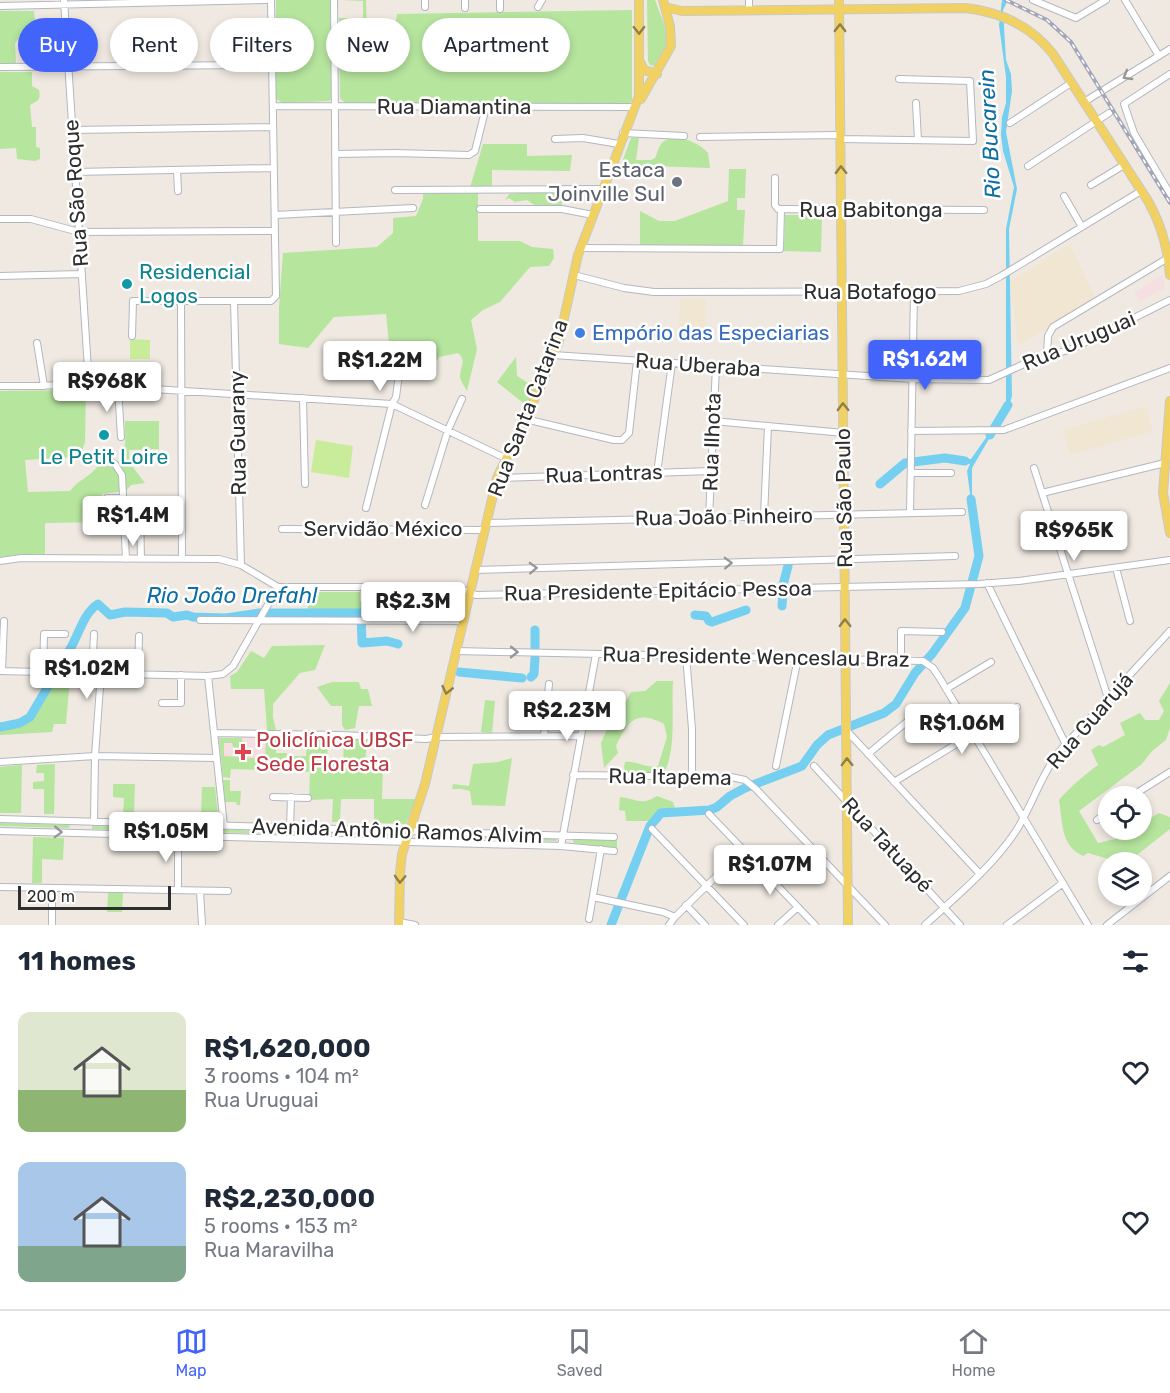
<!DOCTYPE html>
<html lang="en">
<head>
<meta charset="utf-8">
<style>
	:root { --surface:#fff; --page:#f6f6f7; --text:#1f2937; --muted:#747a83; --line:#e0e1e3; --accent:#4264fb }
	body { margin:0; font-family:Rubik,sans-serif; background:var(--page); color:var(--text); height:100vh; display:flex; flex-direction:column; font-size:22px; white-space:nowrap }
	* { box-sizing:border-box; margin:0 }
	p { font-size:20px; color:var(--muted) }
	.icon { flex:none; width:33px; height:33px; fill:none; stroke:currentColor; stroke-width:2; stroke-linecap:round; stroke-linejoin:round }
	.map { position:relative; height:925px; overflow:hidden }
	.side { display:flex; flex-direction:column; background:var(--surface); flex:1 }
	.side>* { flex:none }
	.guide { position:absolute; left:18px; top:18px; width:600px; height:54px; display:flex; gap:12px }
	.buttons { position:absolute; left:1098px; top:786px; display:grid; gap:12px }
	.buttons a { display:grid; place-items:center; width:54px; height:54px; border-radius:50%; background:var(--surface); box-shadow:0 3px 9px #0003; font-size:30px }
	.scale { position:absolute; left:18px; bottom:15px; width:153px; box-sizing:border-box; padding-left:6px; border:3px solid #2e2e2e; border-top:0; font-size:16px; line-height:21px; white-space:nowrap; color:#2e2e2e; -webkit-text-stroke:4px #fff; paint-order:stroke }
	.price { position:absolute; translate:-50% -51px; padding:0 14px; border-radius:6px; background:#fff; color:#222; font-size:20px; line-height:39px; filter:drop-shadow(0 2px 3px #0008) }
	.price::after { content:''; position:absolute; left:50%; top:36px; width:18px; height:14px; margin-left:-9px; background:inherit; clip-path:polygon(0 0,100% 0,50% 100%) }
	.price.on { background:var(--accent); color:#fff }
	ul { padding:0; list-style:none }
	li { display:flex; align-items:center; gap:18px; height:150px; padding:0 18px }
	li span { display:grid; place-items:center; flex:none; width:168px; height:120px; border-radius:12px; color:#555 }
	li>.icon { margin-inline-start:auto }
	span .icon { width:72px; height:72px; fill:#fffc; stroke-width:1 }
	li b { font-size:26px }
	h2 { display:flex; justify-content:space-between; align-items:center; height:72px; padding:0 18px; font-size:26px }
	.chip { padding:0 21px; border-radius:27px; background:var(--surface); box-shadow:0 3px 9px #0003; font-size:21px; line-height:54px }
	.chip.on { background:var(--accent); color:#fff }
	.tabs { display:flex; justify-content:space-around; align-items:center; height:84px; border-top:2px solid var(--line); background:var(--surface); font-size:16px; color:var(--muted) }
	.tabs a { display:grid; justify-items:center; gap:3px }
	.tabs .on { color:var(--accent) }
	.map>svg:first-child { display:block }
</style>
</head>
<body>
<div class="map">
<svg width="1170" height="925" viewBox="0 0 1170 925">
	<rect width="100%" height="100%" fill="#efe9e1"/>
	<path fill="#f0e6d1" d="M1070,244L1096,299L1018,345L1010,281Z
		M680,299H706L705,331L679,330Z
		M1146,406L1153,431L1070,455L1063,430Z"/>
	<path fill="#f5dfe0" d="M1163,275L1165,288L1140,301L1134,293Z
		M219,738H266V759L220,758Z"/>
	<path fill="#b6e59e" d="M276,0H330L332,98L329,101L283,103L276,99Z
		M340,0H366L367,34H394L397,14L632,10V101L630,103H345L340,98L339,18H363V1Z
		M647,0H655C666,31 675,37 656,66L650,65L648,61Z
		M0,11H34L36,32H24L15,43L16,64H0Z
		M0,72H32V86L39,90C41,100 38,101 30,105L32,127H36V147L40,148V159L35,161L17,159L16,148L0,149Z
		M631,138H639L636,160H651L655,158C657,154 658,148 661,144C672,130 699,142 708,153L710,168L621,165Z
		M483,144H527V156L572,155L570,171L492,170V189H478V241H520L532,247L553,249L554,258L549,266L530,267L500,302L483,310L471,320L477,349L467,391C465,387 461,382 460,377C460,367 467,361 458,353L439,357L431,368L406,373L403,367L404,345L389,344L386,314L334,317L308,348L279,344V307L283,253L377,247L393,233V218L416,216L423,199V193L469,191Z
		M729,169H746L745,198H737V210H745L743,245H640V211L659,221H675L728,201Z
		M532,192H562V208H539L527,200L515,202L509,198L505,200L509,194Z
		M785,215H822L821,252L784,251Z
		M516,357L517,376L536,388L528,407L497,382Z
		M86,390L85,442L80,457L25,460L28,492L70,491C78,480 90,477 99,465L119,467C127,453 125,436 125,421H159V449L129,450V462L145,483L131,485L126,491L102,494V522L45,523V554H25L0,557V391Z
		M308,592H360V601L365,602V616L308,615Z
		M325,645L315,670L300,673L273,704V717L276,730H267L264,689H231L230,676L237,672L251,651L264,658L272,646Z
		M50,677L70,678L66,724H54L52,732L0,735V722H17L25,719Z
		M657,681H673C671,710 677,748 664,773H626L624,767L625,762C636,760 646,769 658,766L667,737L664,724C635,709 628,722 616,746L618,753L604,768L601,743L612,717L620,713L631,692L645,691Z
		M332,682H359L361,689H368L372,706H359L355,728L345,730L342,725V706H331L317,687Z
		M1170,683V728L1166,740L1152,751L1142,764L1079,811L1098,843L1115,839L1131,830H1142V823L1159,813L1170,817V829L1128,862H1119L1088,853L1083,856C1060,845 1063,823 1059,800C1071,786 1083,776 1098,765L1091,750L1099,745L1103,747L1125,735L1120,723L1140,713L1145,720H1159L1164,711L1159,701Z
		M485,700L495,701L492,733L481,732Z
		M219,738H242V748L233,747L232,743H224V756L265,759L266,738H276V753H287L286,761L276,759V762H266L265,770L231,769L230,778L223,777Z
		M307,739H328L327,763L343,764L344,739L367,740L365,764L383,765L382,799H416L406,824L374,823V799H341L340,822H332L333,799L309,800L310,772L291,771L287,761L289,756H306Z
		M512,758L505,806L472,805L470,791L461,789H452L453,784L469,786L473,764L498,762Z
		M55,764L54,814H44V789H33V782L44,781V773H36L37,765Z
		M22,765L21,813H0V767Z
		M223,780H230V791H241L240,805H237L236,802H225Z
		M113,784H135L134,813H143V817L123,816L124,798L113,797Z
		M202,787H215L218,815L215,819L201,818Z
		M657,796L673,802L675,809L657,811L651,821H626L625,811L619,810L620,797C637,799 641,806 657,796Z
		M0,823L68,825L70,827L68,828L0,826Z
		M92,826L176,828L177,830L175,832L92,829Z
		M194,829L396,834L398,836L193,832L192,830Z
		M420,835L556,839L557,841L420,838L418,836Z
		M33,837L64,838L63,860L42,859V883H32Z
		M572,839L617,840V848L574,843Z
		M108,893H123L122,912H107Z"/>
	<path fill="#c9ec9a" d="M130,339L150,340V359H130Z
		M316,440L353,446L349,478L311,472Z"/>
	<path fill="#75cff0" d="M1002,0H1008L1003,10L1005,43L1006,60L1011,74L1012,91L1006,132L1017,189L1009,229L1012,396L1010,403L972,468V509L967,471L970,464L953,460L971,459L997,422L1006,403V229L1014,187L1003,151L1001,135L1002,117L1006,103V77L999,25Z"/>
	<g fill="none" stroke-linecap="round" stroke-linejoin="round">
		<path stroke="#75cff0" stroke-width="1.5" d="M361,613L362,603"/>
		<path stroke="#75cff0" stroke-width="9" d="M990,435L1008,405
			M880,484L905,463L945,458L965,461
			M783,585L788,566
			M782,606L783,591
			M695,615L706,616L709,621L712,622L746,610
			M535,648V630
			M67,654C78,639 82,614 98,604L110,615L125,612L167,613L173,617L187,615L193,617L226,618L259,613H361L362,643L387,641L398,644
			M459,672L522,678
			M531,677L534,674L535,658
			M0,727L20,723L30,717L53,678
			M611,925L650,826L661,813L710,810L717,807L730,796L745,788L802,766L817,745L828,735L884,713L896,704L915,673L932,654L965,608L979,556L971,499"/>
		<defs>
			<path id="minor" d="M64,0L89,385
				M334,0L336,243
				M425,0V7
				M1033,0L1076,18L1106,0
				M1125,0L1159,56
				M0,6L266,0
				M538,7L542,0
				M465,8V0
				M500,9V0
				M749,10V0
				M0,67L272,65
				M1170,74L1124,104L1134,133L1170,194
				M1084,102L1170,49
				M916,103L918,140
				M273,106L635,107
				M1010,123L1071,83
				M72,130L273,127
				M623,133L684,136
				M700,137L841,135
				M555,139L583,138L619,144
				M841,139L973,141L970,81L899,79
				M335,154L395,153L469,155L475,151L486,107
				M1028,166L1109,113
				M177,170L178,191
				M75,172L274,168
				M775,178V205L778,209H781
				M1091,185L1124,165
				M395,190L602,189
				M1064,196L1082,227
				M480,209H562L593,215
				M275,215L413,208
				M0,219H31L79,232L275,231
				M581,248L780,249L781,209L984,210
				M574,275L624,288L654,292L959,291L986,284L1001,276L1141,191
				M0,276L82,274
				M181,301L182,559
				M234,301L241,565
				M132,336L133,301H271L276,296L271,0
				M37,343L44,386
				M913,354L965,353V345
				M553,355L912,379L989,380L1024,364L1074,348L1170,300
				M1047,356L1048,336L1053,327L1168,258
				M0,386L89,385L392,404L505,458
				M118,387L121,437
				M303,398L305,484
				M525,419L614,440H622L629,433L637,361
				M713,421L844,433
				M911,431L1004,430L1170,368
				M108,460L115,464L122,475L126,559
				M1034,468L1108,698
				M657,473L672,363
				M911,473H951
				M497,478L711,471
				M1042,493L1165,463
				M107,498H123
				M425,505L448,430L462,399
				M366,508L392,404L396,397L400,366
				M140,512L141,559
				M910,513L914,293
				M764,516L768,426
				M709,518L716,366
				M486,523L962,512
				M282,529L484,530
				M0,561L21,558L219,559L241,565L278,587H455L476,595L979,584L1019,581L1170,560
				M1116,568L1130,621
				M475,570L955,556
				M987,583L1065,743
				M200,620L463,621
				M456,651L923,661L933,668L939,677L1088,925
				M686,655L692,729V777
				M901,660V631L942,632
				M0,671L208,676L223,674L233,666L278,587
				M2,671L4,621
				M43,672L44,634H65
				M92,673L94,634
				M138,674L139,636
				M208,676L224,826
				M946,689L991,662
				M162,703H181V675
				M847,731L980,874
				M214,733L340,735L426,739L436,737L580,736
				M544,736L549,684
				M868,754L909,720
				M0,762L95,756L217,758
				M776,766L798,658
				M814,766L960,925
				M573,775L731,777L745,780L756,789L885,925
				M894,782L1017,707
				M1132,796L1170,772
				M273,797L308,798
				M709,814L815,925
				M0,819L614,837
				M1097,820L1108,812
				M94,822L95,756L101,673
				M290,828L291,797
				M652,829L744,925
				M0,831L561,846L614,851
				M561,846L596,654
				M0,887L228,891
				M178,890V835
				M200,891L202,925
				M593,897L663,912L675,917
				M686,905L705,925
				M589,919L601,849
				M399,922L415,925
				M52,925V888
				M669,925L675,917L743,850
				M778,925L798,907
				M925,925C957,896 992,867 1016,831C1032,806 1040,777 1058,753L1170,631
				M1007,925L1063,883
				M1107,925L1170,876"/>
			<path id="major" d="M839,0L848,925
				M665,7L682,11L966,8C1001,12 1031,26 1053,54L1148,201C1161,224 1168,249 1170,275
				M640,62L644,70L657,74
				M641,99L671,46L670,26L663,0
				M1170,401L1163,493L1170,533
				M399,925L400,873L402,854L425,784L497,478L541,385L559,341L578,255L639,96V0"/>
		</defs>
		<use href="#minor" stroke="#b4b7c1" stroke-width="8"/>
		<use href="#major" stroke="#c9c9c9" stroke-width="10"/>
		<use href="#minor" stroke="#fff" stroke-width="6"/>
		<use href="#major" stroke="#f2d163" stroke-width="8"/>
		<defs>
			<path id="rail" d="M1006,0L1047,20L1071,42L1170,203"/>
		</defs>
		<use href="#rail" stroke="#a3a6b8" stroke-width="4"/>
		<use href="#rail" stroke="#fff" stroke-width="1.5" stroke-dasharray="4.5" stroke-linecap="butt"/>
	</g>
	<defs><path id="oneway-chevron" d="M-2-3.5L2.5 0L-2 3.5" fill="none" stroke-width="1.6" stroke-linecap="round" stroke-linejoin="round" transform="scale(1.5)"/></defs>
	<g stroke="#908048">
		<use href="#oneway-chevron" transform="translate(840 28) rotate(-90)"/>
		<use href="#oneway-chevron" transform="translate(639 30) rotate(89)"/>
		<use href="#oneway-chevron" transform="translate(841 170) rotate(-91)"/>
		<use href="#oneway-chevron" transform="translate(843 407) rotate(-91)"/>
		<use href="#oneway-chevron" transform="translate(845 623) rotate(-91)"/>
		<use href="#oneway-chevron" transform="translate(447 690) rotate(103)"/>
		<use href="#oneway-chevron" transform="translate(847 762) rotate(-91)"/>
		<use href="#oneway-chevron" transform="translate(400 879) rotate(92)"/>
	</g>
	<g stroke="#969696">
		<use href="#oneway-chevron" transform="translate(1127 76) rotate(149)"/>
		<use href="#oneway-chevron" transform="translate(728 563) rotate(-2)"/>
		<use href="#oneway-chevron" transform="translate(533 568) rotate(-2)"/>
		<use href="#oneway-chevron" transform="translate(514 652) rotate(1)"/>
		<use href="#oneway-chevron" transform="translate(58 832) rotate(2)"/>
	</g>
	<circle fill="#6b7280" stroke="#fff" stroke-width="2" cx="677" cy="182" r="6"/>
	<g fill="#0f9aa8" stroke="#fff" stroke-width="2">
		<circle cx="127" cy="284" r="6"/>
		<circle cx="104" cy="435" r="6"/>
	</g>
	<circle fill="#3f7fe0" stroke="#fff" stroke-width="2" cx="580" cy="333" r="6"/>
	<path fill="#e0444e" stroke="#fff" stroke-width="2" d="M240 743h6v6h6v6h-6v6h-6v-6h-6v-6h6z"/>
	<g text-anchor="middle" stroke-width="5" stroke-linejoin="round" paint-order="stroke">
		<g font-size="21" fill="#2e2e2e" stroke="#fff">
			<text x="454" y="114">Rua Diamantina</text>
			<text transform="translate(76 193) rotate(-94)" y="7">Rua São Roque</text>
			<text x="871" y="217">Rua Babitonga</text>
			<text x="870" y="299">Rua Botafogo</text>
			<text transform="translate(1079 341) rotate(-23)" y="7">Rua Uruguai</text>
			<text transform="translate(698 365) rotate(4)" y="7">Rua Uberaba</text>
			<text transform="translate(528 408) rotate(-69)" y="7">Rua Santa Catarina</text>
			<text transform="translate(238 433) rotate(-91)" y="7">Rua Guarany</text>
			<text transform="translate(712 442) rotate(-88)" y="7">Rua Ilhota</text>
			<text transform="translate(604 474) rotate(-2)" y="7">Rua Lontras</text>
			<text transform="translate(844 498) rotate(-91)" y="7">Rua São Paulo</text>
			<text transform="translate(724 517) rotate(-1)" y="7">Rua João Pinheiro</text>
			<text x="383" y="536">Servidão México</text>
			<text transform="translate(658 591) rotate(-1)" y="7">Rua Presidente Epitácio Pessoa</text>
			<text transform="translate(756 657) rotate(1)" y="7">Rua Presidente Wenceslau Braz</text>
			<text transform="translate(1090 721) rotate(-49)" y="7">Rua Guarujá</text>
			<text transform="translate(670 777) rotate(1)" y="7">Rua Itapema</text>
			<text transform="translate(397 831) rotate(2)" y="7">Avenida Antônio Ramos Alvim</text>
			<text transform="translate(887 845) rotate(47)" y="7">Rua Tatuapé</text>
		</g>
		<g font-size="21" fill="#5b616d" stroke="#fff" text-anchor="end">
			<text x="665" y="177">Estaca<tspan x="665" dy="24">Joinville Sul</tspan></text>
		</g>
		<g font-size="21" fill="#0d838f" stroke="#fff" text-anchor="start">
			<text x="139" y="279">Residencial<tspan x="139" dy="24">Logos</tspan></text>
			<text x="104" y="464" text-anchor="middle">Le Petit Loire</text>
		</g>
		<g font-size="21" fill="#366cbe" stroke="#fff" text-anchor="start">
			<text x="592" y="340">Empório das Especiarias</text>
		</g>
		<g font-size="21" fill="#be3a42" stroke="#fff" text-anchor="start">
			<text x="256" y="747">Policlínica UBSF<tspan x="256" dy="24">Sede Floresta</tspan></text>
		</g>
		<g font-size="22" font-style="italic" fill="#0d6fa3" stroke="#fff">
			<text transform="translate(989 134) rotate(-93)" y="8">Rio Bucarein</text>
			<text x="232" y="603">Rio João Drefahl</text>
		</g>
	</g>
</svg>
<div class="buttons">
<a><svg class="icon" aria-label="locate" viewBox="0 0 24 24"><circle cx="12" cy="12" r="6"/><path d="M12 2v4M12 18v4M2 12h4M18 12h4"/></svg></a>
<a><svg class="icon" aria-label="layers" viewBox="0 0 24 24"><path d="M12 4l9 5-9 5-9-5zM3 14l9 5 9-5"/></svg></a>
</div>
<div class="scale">200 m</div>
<b class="price on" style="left:925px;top:391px">R$1.62M</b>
<b class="price" style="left:380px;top:392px">R$1.22M</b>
<b class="price" style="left:107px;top:413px">R$968K</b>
<b class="price" style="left:133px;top:547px">R$1.4M</b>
<b class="price" style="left:1074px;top:562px">R$965K</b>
<b class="price" style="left:413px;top:633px">R$2.3M</b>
<b class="price" style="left:87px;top:700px">R$1.02M</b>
<b class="price" style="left:567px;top:742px">R$2.23M</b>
<b class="price" style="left:962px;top:755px">R$1.06M</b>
<b class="price" style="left:166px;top:863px">R$1.05M</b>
<b class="price" style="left:770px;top:896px">R$1.07M</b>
<div class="guide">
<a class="chip on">Buy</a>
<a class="chip">Rent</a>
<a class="chip">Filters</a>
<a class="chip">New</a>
<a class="chip">Apartment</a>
</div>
</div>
<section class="side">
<h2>11 homes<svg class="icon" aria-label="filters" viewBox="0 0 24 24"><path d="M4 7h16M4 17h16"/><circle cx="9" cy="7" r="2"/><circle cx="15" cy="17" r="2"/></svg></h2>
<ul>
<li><span style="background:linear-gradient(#dfe7d0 65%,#8fb573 0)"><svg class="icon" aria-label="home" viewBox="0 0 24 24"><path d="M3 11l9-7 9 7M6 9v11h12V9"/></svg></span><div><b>R$1,620,000</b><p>3 rooms · 104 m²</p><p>Rua Uruguai</p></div><svg class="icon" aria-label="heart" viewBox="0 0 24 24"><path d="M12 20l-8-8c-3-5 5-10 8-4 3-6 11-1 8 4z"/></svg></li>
<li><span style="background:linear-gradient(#a9c7e8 70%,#7fa58c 0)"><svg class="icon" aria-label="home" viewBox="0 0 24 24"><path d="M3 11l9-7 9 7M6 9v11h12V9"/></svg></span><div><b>R$2,230,000</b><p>5 rooms · 153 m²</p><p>Rua Maravilha</p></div><svg class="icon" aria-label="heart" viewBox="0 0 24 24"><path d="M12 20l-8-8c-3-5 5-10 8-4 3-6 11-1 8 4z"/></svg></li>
</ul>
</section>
<nav class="tabs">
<a class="on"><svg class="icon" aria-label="map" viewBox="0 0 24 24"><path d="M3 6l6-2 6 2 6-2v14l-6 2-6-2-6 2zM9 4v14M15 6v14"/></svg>Map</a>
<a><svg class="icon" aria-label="saved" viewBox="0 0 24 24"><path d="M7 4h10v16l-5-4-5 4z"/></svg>Saved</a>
<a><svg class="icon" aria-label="home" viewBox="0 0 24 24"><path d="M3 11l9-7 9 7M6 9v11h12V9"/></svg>Home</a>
</nav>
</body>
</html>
